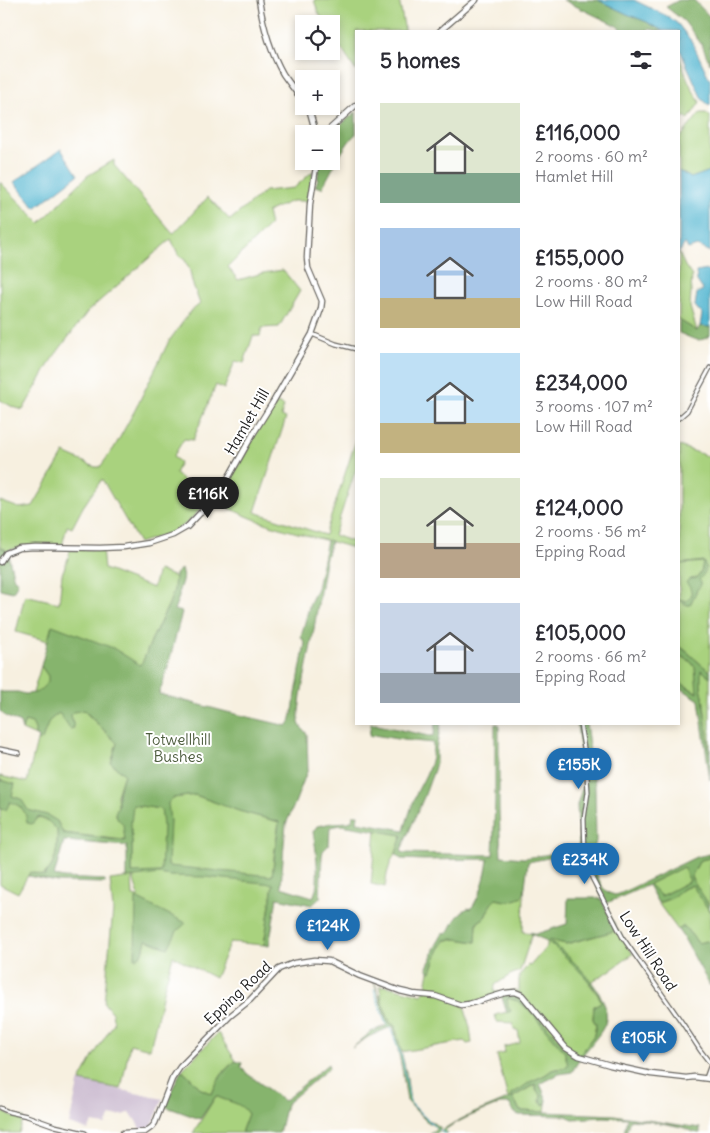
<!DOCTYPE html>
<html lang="en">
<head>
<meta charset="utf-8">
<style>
	:root { --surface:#fff; --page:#f2f2f3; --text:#2b2b33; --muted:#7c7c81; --accent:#1f6fb2 }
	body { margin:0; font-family:Delius,sans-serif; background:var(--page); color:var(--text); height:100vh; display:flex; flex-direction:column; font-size:19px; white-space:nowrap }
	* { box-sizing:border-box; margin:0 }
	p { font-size:16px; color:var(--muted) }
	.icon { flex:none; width:28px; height:28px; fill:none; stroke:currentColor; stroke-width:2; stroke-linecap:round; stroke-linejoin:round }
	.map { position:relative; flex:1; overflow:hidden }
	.side { position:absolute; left:355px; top:30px; width:325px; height:695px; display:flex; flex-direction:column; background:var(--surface); border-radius:0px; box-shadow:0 2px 8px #0003 }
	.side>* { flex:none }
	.controls { position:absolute; left:295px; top:15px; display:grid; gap:10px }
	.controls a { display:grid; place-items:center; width:45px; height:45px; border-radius:0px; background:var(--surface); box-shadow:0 2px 8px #0003; font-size:25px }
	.price { position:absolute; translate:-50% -42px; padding:0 11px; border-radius:18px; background:var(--accent); color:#fff; font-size:16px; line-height:32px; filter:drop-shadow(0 1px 2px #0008) }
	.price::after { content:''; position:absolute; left:50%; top:30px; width:15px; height:11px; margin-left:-8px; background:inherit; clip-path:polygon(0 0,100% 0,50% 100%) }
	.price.current { background:#222; color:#fff }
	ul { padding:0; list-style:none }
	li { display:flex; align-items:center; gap:15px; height:125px; padding:0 25px }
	li span { display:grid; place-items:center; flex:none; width:140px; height:100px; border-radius:0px; color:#555 }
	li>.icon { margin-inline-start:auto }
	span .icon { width:60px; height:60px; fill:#fffc; stroke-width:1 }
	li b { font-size:21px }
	h2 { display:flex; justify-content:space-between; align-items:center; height:60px; padding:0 25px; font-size:21px }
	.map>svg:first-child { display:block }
</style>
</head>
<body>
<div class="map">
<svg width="710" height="1133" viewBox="0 0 710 1133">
	<rect width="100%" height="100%" fill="#fff"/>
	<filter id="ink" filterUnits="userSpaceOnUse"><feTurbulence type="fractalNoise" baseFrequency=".02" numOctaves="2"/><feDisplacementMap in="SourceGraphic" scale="10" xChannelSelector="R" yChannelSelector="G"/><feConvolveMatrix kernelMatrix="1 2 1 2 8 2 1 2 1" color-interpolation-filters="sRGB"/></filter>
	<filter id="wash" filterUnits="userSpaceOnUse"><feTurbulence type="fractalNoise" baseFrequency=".0096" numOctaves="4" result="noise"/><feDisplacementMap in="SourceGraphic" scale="20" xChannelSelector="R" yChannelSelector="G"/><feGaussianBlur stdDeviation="1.12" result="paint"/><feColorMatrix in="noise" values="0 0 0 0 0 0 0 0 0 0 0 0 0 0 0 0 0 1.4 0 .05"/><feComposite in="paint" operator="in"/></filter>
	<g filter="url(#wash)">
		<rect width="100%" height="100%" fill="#f7f0e0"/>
		<path fill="#cdbed2" d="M79,1080L80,1081L163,1099L153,1123L150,1128L146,1130H140L138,1124L130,1112L123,1115L111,1116L105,1125L92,1123L88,1130L69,1124Z"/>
		<path fill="#a9d27e" stroke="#62774d" d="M314,0H399L405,31H356V71L331,33V24H326L318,12Z
			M679,55C684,71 690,88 700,102L688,120L685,116L679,122Z
			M700,113H706L710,116V171L691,178L679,171V139Z
			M114,160V165L173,234L208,197L230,220L265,191L294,188L313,171L309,201H292L267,212L270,225L228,267L238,280L263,273L283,270L300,291L279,327L262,328L260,336H253L244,363L235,361L224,389L216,385L193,440L184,439L173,457L180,462L175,474L209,499C201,508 193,518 184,525C171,534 153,538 139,543L102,479L83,507L72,528L67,526L62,546C41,544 26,545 6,551L5,549L0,547V501L19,508L33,506L64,453L95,467H100L114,448L135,410L169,341L180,326L190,312L200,304L192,282L190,271L185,260L179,256L171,239L88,311L52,359L23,410L13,407L0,400V182L40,223L87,176Z
			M679,253L685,266L692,276L690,307L697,331L679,320Z
			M277,403L284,406L281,416L286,418L255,512L325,535L356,440V469L334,535L356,543V549C319,537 280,531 244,515C233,510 226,507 216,500L239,465L259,428Z
			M679,446L710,457V759L703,696C701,687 698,675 703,666L685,650L679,646Z
			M102,549L104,569L153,588L158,570L175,577L174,590L169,604L152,639L143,661L140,666L52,626L48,641L16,632L25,595L59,603L62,574L69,556V550Z
			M679,655L690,661L695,667L698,693L679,682Z
			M41,666L49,677L117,743L111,763L124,774L117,795L118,806L133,805L161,809L173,798L195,795L239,811L279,822C276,842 272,863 273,884L264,945L230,942L215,978L173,956L164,988L150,1049L130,1044L121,1089L80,1081L95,1053L114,1023L112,1013L104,1003L113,910L110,880L132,877L133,896L139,897L132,873V841L63,833L57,821L37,817L48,821L57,830C58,844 57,865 45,873V876L30,872L18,893L0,884V776L27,782L38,737L22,730Z
			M376,830L403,835L396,853L391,861L387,874L385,887L371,884Z
			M710,858V906L694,883L691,877L700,860Z
			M683,867L690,881L661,896L649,884Z
			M693,885L710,912V944L707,941L698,943L684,926L678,930L658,903L672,898L681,890Z
			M524,894L523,930V932L532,934L520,971L510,975L495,985L494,992H500L516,990L519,993V976L528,965L530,966L547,946V939L566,944L618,930L633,954L611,970L589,983L600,998L601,1002L594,1006L593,1019L596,1025L594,1035L579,1056L567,1060L568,1065L566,1067L552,1070L545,1075L530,1082L513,1097L536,1084L535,1089L541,1095L540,1102L542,1104H546L545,1112L520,1111L513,1097L508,1099L497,1055L505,1053L504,1047L520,1043L518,1030H514L513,1023L497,1022L495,1015L507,1012L501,994L464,1005L470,1028L472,1043L467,1044L464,1041L401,1052L395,1026L390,1023L382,1002L380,986H387L422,995L426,987L429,971H431L439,949L446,940L457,939L476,942L477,923L485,917L491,904L496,899C509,902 513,903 524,894Z
			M218,1033L236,1061C224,1068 216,1082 212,1094L201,1089L187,1074L181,1071Z
			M216,1096C229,1103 240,1100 248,1114L242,1130V1133H193Z
			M0,1110L13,1117L24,1118L19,1133H0Z"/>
		<path fill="#86b46d" stroke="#516844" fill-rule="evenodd" d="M563,0H598L627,14L647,22L663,31H657L650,29L646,31H621V30L617,26Z
			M679,0H694L709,16H710V64L702,45L684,21L666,7Z
			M356,112V134C346,141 329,176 322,188L315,186L317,182L320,161H331V134H329Z
			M679,320L697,331L700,326L710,327V335C700,345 690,337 679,333Z
			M327,540L331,541L325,561L313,635L301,695L299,712V723L301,727L307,734L308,769L295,803L286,824L284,844L281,887L313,897C321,884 316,847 313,832L317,826L332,823L349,822L352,820L353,815H358L357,822L404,830C408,818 412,804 417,792C426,774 433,765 433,743L403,740L374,735L372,737L369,736L371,724H377L378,725L429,736L434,735L435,724H441L436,749V762L434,770L424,797L401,850L403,853L493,855L495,799V724H499V810L501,856L524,858L577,850L579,843L577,805L583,785V774L577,724H586L595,786L596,841L592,856V863L594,869L603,888L609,893L615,895L619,894L696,857L710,854V858L700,860L691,877C696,888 710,901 710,912L692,885L681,890L672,898L658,903L648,885L605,904L584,855L548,858L528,862L524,894C513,903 509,902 496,899L491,904L485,917L477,923L476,942L456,939L445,940L439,949L431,972L429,971L427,967L432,957L434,949L443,933L449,932C454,922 458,913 468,908L471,909C481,894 486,877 488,859L424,860L401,859L398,857L396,853L402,835L341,825L330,827L329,845L323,851L322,856L320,898L312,905L277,898L269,946L264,945L273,884L205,877L170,876L159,874L127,878V846L64,841L54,876L64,878L105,880V883L57,882L28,876L30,872L45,876V873C57,865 58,844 57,830L48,821L38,817L32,824L27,823C26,811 22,806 10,802L6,810L0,809V780L15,784L12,796L21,799L28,810L47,815L57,821L63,833L125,841L123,824L118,819L115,813L118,806V794L124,774L111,763L117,743L84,710L74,712L71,715L74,728L70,729L59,713L49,721L42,740L38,741V737L35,736V729L32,723L25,721L22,730L20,723L5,716L0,711V691L2,692H18L25,694L35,693L39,691L48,682V676L41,666L52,625L113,648L140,665L143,661L152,639L169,604L174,590L175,574L181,569L183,578L179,590V597L174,610L182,612L167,670L159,694L227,712L287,726L290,722L293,710L305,643L301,637L310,603L317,588ZM195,795L239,811L279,822L272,876L168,866L170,821L168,803L173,798ZM133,805L161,809L163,826L161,872L132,873V841L131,824ZM683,867L690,881L661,896L649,884Z
			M0,547L5,549L8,554L14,579L18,582L13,592L0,589Z
			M703,561C709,571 704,573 699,580L701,582V585L697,590L690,605H687L679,600V599L686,601C695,595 691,589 686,582L690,579L697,578L701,572L703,562L679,564Z
			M679,646C690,653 699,664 710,671V677L701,670V687L703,696L710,759V780L699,700L679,687V682L697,693L695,667L690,661L679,655Z
			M136,898L186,923L177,931L168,948L146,940L143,953L135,959Z
			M568,898H600L618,930L566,944L549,940C568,955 615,996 605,1024C602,1032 595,1039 590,1046C583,1054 577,1063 572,1072L559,1074L540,1084L547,1100L546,1104H542L541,1101V1095L537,1091L535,1084L513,1097L520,1111L614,1115L700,1128V1133C694,1133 688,1129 681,1127C664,1123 647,1121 630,1119L626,1133H624L627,1118L603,1117L573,1119L566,1116L519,1115L513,1112L510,1104H500L468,1117L452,1125L445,1130L448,1133H443L441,1131C462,1116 488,1108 512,1097L511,1094L520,1089L530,1082L545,1075L552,1070L564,1068L568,1065L564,1051L529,1010L518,1001L507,998L508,1007L511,1011L507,1013L501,994L519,993L566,1048L579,1056L594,1035L596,1024L593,1019L594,1006L601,1002C599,987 558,948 545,940C540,938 535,936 530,933L531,932L536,934L567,924Z
			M684,926L698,943L707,941L710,944V986L685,940L678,930Z
			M374,981L390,1023L395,1025L406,1072L410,1102L422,1116L441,1128L436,1133H430L437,1128L425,1120L407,1101L402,1069L393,1026L368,1037L352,1048L371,1032L387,1025Z
			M236,1061L242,1063L241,1066L245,1072L284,1101L328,1064L329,1068L286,1104L279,1133H242V1130L248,1114C240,1101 229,1103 216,1096L200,1119L164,1106L181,1071L187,1074L201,1089L212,1094C217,1081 224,1069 236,1061Z"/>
		<path fill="#52b6d0" stroke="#376976" d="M598,0H634L669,17L678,24L692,42L710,80V106L702,99L679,48V31H663L647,22L627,14Z
			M61,149L78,175L35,208L14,182Z
			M679,171L691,178L710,171V252L697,246L688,249L685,243L679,253Z
			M708,270L710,272V327L700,326L702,314L695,306L697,293L703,290L697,281L696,272Z"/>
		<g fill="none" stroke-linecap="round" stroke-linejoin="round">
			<path stroke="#52b6d0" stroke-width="1" d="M374,989L384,1020L391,1030L402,1058L410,1102L437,1129L445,1133"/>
		</g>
	</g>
	<g filter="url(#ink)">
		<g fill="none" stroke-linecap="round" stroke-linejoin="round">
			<defs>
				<path id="street" d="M312,334L336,344L356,349
					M679,418L687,411L710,368
					M580,724L586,760L588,792L584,819L585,854L592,878L623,938L683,1024L700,1050L710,1063
					M0,749L19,753
					M706,1078L710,1067
					M0,1108L9,1112L27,1116L55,1126L85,1133"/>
				<path id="secondary" d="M259,0C263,26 270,51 283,74C290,84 297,93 304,103
					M440,31L476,0
					M306,106L310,112L316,134
					M324,134L356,105
					M0,562L6,553L19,548L35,547L100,548L124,547L149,543L173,535L187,527L219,493L231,473L253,434L273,402L312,334L321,309L322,301L308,268L307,258L310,204L317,161
					M123,1133L145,1132L152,1127L155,1123L172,1079L180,1067L230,1016L250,1000L279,969L294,963L314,960L329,961L360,976L400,991L413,994L435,996L461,1005L469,1004L505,993L515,992L522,995L566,1048L579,1056L610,1065L651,1074L686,1078L694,1077L710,1079"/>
			</defs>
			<use href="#street" stroke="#696661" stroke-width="5.5"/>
			<use href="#secondary" stroke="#696661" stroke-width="7"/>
			<use href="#street" stroke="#fff" stroke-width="3"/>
			<use href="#secondary" stroke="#fff" stroke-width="4.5"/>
		</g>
	</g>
	<g text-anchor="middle" stroke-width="4" stroke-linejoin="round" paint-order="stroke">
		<g font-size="15" fill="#1c1c1c" stroke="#fff">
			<text transform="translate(247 422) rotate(-60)" y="5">Hamlet Hill</text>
			<text transform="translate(648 951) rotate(57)" y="5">Low Hill Road</text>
			<text transform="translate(238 993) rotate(-43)" y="5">Epping Road</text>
		</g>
		<g font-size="15" fill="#4d5c3e" stroke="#fff">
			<text x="178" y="745">Totwellhill<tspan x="178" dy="17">Bushes</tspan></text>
		</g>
	</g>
</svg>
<div class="controls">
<a><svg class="icon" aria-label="locate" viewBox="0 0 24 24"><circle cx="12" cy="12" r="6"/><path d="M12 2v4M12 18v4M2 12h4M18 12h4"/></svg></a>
<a>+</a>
<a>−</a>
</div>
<b class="price current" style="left:208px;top:519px">£116K</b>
<b class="price" style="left:579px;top:790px">£155K</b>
<b class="price" style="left:585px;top:885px">£234K</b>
<b class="price" style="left:328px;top:951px">£124K</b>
<b class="price" style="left:644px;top:1063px">£105K</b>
<section class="side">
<h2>5 homes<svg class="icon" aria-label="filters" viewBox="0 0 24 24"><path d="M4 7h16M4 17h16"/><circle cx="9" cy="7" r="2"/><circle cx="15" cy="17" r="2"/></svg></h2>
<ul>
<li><span style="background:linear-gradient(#dfe7d0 70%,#7fa58c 0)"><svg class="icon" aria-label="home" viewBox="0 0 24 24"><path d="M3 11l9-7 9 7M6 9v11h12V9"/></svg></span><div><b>£116,000</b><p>2 rooms · 60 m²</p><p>Hamlet Hill</p></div></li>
<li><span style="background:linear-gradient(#a9c7e8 70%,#c2b280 0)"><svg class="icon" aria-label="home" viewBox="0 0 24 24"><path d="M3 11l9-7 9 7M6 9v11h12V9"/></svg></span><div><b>£155,000</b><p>2 rooms · 80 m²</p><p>Low Hill Road</p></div></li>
<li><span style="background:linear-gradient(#bfe0f5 70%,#c2b280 0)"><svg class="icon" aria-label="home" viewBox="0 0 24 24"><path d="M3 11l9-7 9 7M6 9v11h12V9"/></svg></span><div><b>£234,000</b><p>3 rooms · 107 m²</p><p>Low Hill Road</p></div></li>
<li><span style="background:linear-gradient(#dfe7d0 65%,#b9a48a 0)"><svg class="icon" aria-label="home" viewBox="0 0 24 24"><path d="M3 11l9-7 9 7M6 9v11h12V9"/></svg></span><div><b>£124,000</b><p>2 rooms · 56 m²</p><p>Epping Road</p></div></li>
<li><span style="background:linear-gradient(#c9d6e8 70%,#9aa5b1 0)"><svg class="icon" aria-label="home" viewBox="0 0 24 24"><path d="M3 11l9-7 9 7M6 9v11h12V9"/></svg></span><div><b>£105,000</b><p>2 rooms · 66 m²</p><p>Epping Road</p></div></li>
</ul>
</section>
</div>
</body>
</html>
